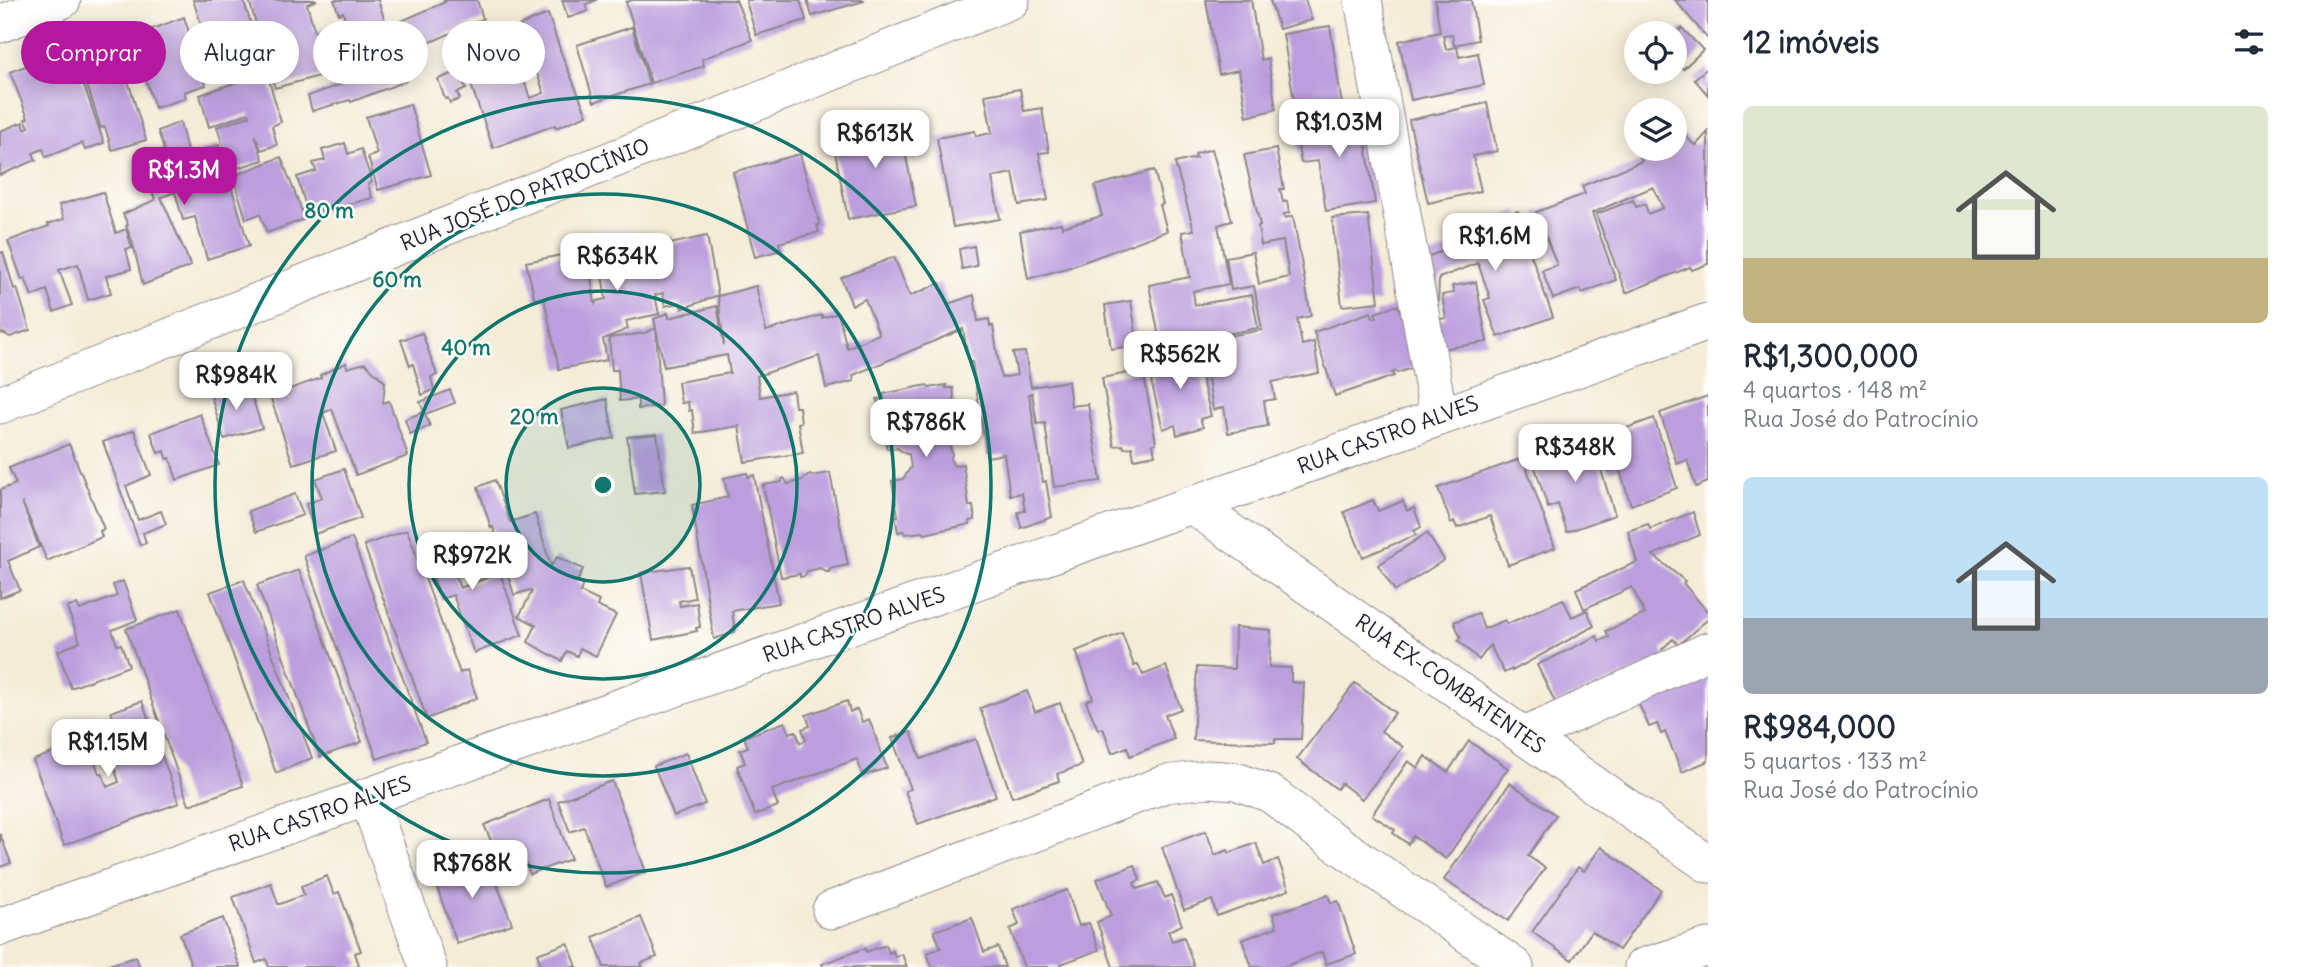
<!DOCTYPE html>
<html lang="pt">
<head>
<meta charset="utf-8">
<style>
	:root { --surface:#fff; --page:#f2f2f3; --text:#1f2937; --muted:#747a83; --accent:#b5179e }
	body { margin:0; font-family:Delius,sans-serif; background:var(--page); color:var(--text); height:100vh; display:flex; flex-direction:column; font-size:26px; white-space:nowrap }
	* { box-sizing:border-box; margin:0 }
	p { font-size:23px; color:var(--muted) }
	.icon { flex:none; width:38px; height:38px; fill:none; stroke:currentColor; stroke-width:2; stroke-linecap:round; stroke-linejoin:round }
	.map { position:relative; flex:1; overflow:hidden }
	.side { display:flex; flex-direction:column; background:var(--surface); width:595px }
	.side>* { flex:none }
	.hud { position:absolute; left:21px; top:21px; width:665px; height:63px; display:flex; gap:14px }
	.fabs { position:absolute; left:1624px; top:21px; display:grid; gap:14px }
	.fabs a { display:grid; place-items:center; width:63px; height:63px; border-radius:50%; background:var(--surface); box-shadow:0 4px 18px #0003; font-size:35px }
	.price { position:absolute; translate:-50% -60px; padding:0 16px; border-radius:14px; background:#fff; color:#222; font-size:23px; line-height:46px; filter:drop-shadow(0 2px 4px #0008) }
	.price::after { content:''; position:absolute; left:50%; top:42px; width:21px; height:16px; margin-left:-10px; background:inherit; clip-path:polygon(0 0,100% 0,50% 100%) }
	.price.current { background:var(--accent); color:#fff }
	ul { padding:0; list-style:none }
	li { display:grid; align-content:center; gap:14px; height:371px; padding:0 35px }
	li span { display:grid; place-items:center; height:217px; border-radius:10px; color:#555 }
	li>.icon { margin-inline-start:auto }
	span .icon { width:126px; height:126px; fill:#fffc; stroke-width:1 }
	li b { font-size:30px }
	h2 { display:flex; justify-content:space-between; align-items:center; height:84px; padding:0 35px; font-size:30px }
	.chip { padding:0 24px; border-radius:32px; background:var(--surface); box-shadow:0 4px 18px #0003; font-size:24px; line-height:63px }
	.chip.current { background:var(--accent); color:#fff }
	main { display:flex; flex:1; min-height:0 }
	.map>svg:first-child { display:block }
</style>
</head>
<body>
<main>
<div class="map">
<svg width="1708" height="967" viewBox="0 0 1708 967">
	<rect width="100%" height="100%" fill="#fdfcf7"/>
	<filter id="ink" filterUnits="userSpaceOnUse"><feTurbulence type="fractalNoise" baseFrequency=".0143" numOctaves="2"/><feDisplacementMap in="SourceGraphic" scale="14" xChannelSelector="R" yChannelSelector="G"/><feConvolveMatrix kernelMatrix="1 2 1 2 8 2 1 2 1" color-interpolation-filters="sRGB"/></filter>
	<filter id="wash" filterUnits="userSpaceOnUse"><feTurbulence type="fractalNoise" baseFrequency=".00686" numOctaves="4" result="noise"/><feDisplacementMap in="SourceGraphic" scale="28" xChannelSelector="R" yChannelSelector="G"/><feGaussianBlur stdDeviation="1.57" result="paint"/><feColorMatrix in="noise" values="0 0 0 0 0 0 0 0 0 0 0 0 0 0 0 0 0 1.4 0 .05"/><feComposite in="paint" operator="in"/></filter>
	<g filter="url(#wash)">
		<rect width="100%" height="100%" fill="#f4ecd7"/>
		<g id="blocks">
			<path fill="#bc9ede" d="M193,0H243L259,47L254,48L258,61L263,59L281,122L272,126L277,145L261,150L255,136L263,160L231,170L217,127L250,116L249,113L209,127L200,95L237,82L234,71L224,75L220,60L214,62Z
				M249,0H317L307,4L315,32L329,27L341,70L275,88Z
				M334,0H378L396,54L384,58L382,52L368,57L361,36L351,40L343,12L339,14Z
				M444,0H477L483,19L399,56L406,81L351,102L350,100L312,111L308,96L345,83L343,77L399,56L390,26L445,2Z
				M562,0H597L586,4L588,11L568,18Z
				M633,0H736L752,40L702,59L704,66L651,83L626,2Z
				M747,0H800L806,20L756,35L746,1Z
				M807,0H864V1L812,16Z
				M1206,0H1251L1261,60L1268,58L1276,109L1247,117L1239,70L1219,74Z
				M1270,0H1305L1312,20L1279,29Z
				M1435,0H1471L1478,40L1454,45L1452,34L1443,35L1446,49L1457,47L1459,57L1478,53L1484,85L1411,100L1399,41L1440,32Z
				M1675,0H1708V39Z
				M548,14L563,58L587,115L556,128L555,125L493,148L461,56L486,45L488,51L499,46L502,56L507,55L509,63L517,60L530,98L544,93L520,25Z
				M184,17L206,85L184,92L186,98L155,108L136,49L143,47L139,34Z
				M1330,26L1342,105L1296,113L1283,34Z
				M632,27L649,84L594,102L577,45Z
				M1682,28L1703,50L1683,69L1675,61V35Z
				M71,48L104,143L85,150L82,143L46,157L43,149L33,153L36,160L0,175V131L23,122L25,129L29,127L25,119L28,118L10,72Z
				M123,64L146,140L112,150L105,127L101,128L84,76Z
				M1708,68V95L1694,79Z
				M459,71L466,89L457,93L460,99L450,103L448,98L445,99L438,79Z
				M1020,89L1024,111L1042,108L1049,152L1039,153L1048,200L1019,205L1013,173L992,177L1000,219L953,227L937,138L975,131L976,136L992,133L985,95Z
				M1487,103L1497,151L1473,156L1481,191L1428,203L1409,120Z
				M410,104L431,175L378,190L368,157L377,154L366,117Z
				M1361,112L1375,203L1326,211L1318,161L1301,163L1294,125Z
				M908,121L912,145L904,147L916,206L848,219L832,136Z
				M180,122L188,155L219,145L249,246L207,259L195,217L183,220L175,192L161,197L191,266L143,285L132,240L126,226L128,225L123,214L155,200L142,158L164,150L158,131Z
				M1675,124L1692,143L1696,145L1708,132V264L1692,270L1690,267L1626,293L1596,214L1633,200L1636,207L1645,204L1648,214L1663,208L1653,187L1592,213L1616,280L1582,293L1580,289L1553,299L1542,270L1557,265L1536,212L1585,194L1582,186L1642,161L1633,144L1636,142V149H1675Z
				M345,143L348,154L361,149L372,182L368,184L372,198L321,212L320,206L307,210L297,177L316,171L313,163L325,160L322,150Z
				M1212,149L1232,221L1218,225L1229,284L1193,291L1195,305L1252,295L1258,328L1201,339L1200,334L1160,342L1149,285L1190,277L1182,232L1194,230L1175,163L1196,158L1195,154Z
				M1276,149L1284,189H1280L1283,202L1287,201L1289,213L1284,214L1285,218L1293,216L1311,316L1297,319L1302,345L1314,342L1319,373L1272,382L1275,399L1264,401L1268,426L1228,433L1224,407L1213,410L1206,367L1216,366L1212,339L1262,330L1254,286L1231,290L1226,257L1253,252L1259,284L1289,277L1283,241L1261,245L1258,226L1260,225L1244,155Z
				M800,154L820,225H817L819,232L779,243L781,250L755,257L733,172Z
				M281,157L305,219L267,233L260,214L246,219L233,176Z
				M1154,170L1163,204L1160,205L1167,231L1070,267L1028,279L1020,231L1061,223L1062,227L1102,216L1095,186Z
				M103,192L116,233L126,229L132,248L126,249L131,269L106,276L111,293L88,300L78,264L59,270L72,305L54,312L47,290L32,296L25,278L22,280L8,241L49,226L48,224L64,219L59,205Z
				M1518,211L1531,248L1529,249L1553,317L1498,337L1484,300L1490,298L1478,263L1439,278L1438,306L1427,308L1419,260L1469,241L1466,229Z
				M1368,215L1379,302L1342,306L1332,218Z
				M707,236L718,295L682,309L680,303L665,306L663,293L655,295L659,314L626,321L628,329L603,339L607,360L559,369L544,298L535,300L526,262L587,250L595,304L597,301L606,299L599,257L670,241V244Z
				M974,246L977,266L962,269L959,249Z
				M3,252L14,289L17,288L30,330L10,337L3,333L0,334V253Z
				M894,257L910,296L940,283L948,304L974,295L978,321L989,319L990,326H993L1001,378L1017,375L1013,353L1025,352L1031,387L1068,381L1071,406L1088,404L1101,481L1054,487L1045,423L1037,424L1032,393L1029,394L1043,482L1046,481L1052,517L1021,528L1018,512L1025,511L1022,493L1010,495L1004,454L987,457L972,362L969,363L963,329L853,375L854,381L826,388L819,356L757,376L760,397L793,391L795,407H799L801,422L798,423L803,453L745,462L739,426L695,433L692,410L689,411L688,402L681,403L678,382L730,373L727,355L664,367L654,319L668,313L669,318L717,306L724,345L718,296L756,286L766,331L822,315V318L838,313L847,348L879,334L865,299L852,305L841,278Z
				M1476,282L1487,342L1434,350L1429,321L1446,318L1442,295L1454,293L1452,286Z
				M1131,301L1138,345L1111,349L1105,305Z
				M1398,305L1418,366L1397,373L1396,371L1392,373L1394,376L1335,396L1314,332L1371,312L1373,318L1377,317L1375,313Z
				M656,328L661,406L638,409V399L620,401L618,370H612L609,338L645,333Z
				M422,333L437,375L431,377L434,390L422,395L413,364L410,366L401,340Z
				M1197,348L1203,371L1200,372L1211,416L1200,419L1203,427L1177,435L1175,425L1163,429L1151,381L1154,380L1150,360Z
				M346,363L347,368L365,363L385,382L383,403L389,401L408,456L356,475L332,409L323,413L336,451L293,464L270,396L321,378L320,375Z
				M1143,370L1156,443L1153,444L1155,455L1134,459L1132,447L1124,448L1123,445L1114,446L1102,378Z
				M248,384L262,428L224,439L211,396Z
				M927,385L929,388L946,385V388H953L959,437L950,439L947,443L950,445L952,455L950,459L954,466L963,464L969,506H973L975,520L969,521L970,524L925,534L923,532L905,534L904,531L898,532L895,516H898L892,481L903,479L911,467L909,454H906L897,448L887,449L877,399L884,398L883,394Z
				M450,390L455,403L425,414L430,426L410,434L405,419L424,412L420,402Z
				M1708,396V482L1696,487L1687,460L1677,464L1660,413Z
				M607,399L614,438L569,448L561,410Z
				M200,414L219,465L177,480L170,458L167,459L165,451L158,453L151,433Z
				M1654,418L1677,488L1631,505L1619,468L1609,471L1599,438Z
				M134,430L151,475L126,486L138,520L161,511L166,524L143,533L146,543L140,545L103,442Z
				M657,434L665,491L635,494L627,437Z
				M1591,438L1615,515L1567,532L1558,504L1548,508L1532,458Z
				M69,444L104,529L100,531L102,537L47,561L22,502L39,547L8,561L20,590L0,598V490L16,484L9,468Z
				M1523,458L1555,548L1508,565L1490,516L1457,528L1454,521L1451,523L1438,488Z
				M344,469L361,518L315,534L306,504L322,498L315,479Z
				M747,473L748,477L754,475L779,603L732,611L735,632L714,639L692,505L728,497L724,478Z
				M830,473L848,565L829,569L830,572H826L820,568L807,571L805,576L800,577V574L781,577L763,485L782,482V479L784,478L788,484L803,480L810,474L811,476Z
				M495,480L510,522L535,514L551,566L557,557L583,569L577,582L583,584L580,592L599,601L597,606L616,615L596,656L580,648L577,656L567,651L562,661L528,642L536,625L519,616L532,592L530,590L514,595L493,527L491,528L478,487Z
				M295,494L303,515L256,532L248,511Z
				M1373,500L1378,511L1403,501L1407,511L1414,508L1421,527L1414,531L1416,535L1363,557L1344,512Z
				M1693,512L1700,535L1653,555L1685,581L1683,583L1708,612V619L1678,645L1673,639L1662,649L1666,658L1556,704L1537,665L1597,636L1599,641L1609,637L1606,631L1645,614L1632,587L1584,609L1576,589L1637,562L1628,531L1648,524L1650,529Z
				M407,530L460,673L467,670L477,698L427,719L364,545Z
				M467,532L480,569L456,577L460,588L500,573L522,635L474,653L453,595L441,599L419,539L435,533L439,542Z
				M1427,533L1444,560L1395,591L1378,565Z
				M352,538L426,742L377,759L304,556Z
				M689,566L695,598L679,601L680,606L697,603L700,627L696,628L697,631L653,640L641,573Z
				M299,570L362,742L320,757L257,585Z
				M244,580L312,758L276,773L210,592Z
				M123,581L137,620L112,630L117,645L121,644L129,666L71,688L58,651L80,642L67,608L77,604L80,610L117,596L113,585Z
				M1563,599L1572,617L1587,610L1594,626L1512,671V669L1504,673L1490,645L1479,660L1458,640L1461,638L1454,622L1478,613L1484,629L1505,620L1507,624Z
				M180,609L243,786L189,805L126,629Z
				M1235,627L1271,630L1269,667L1291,668V682L1304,683L1301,739H1275V743L1193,740L1197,667L1234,669Z
				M1122,633L1134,666L1138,664L1143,675L1166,666L1181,709L1165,715L1174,739L1130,756L1127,747L1112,753L1103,728L1098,730L1086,701L1093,698L1076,651Z
				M1708,669V761L1682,772L1665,732L1661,734L1657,724L1649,727L1637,700Z
				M1355,683L1395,713L1381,731L1403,747L1362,799L1341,783L1337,789L1297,759Z
				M1027,691L1035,712L1060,703L1082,765L1057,774L1059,781L1012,797L980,708Z
				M142,701L179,803L64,845L33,760L87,740L99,773H102L107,787L119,782L101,728L115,722L111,712Z
				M847,701L850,712L857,709L862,722L869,719L887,768L863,776L857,759L772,790L778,806L755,815L737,766L745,763L740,750L748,747L744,737L785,722L789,733L796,731L800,743L806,740L802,729L810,726L806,715Z
				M911,732L921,759L976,739L996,796L918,824L905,791L911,789L892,738Z
				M1469,741L1508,768L1446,859L1413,836L1408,844L1393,833L1395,830L1372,815L1408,761L1418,768L1425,756L1448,772Z
				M686,753L705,804L674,816L654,766Z
				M612,781L646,872L606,887L584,827L570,832L558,801Z
				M1510,783L1556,815L1528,856L1545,868L1508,921L1444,880Z
				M549,799L571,859L530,874L519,845L497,854L484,825Z
				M1206,831L1215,855L1228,850L1229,853L1256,843L1264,865L1278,859L1289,890L1217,916L1212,900L1184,910L1162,847Z
				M0,834L11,863L0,867Z
				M1601,847L1661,890L1619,950L1592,931L1572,960L1532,932L1578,867L1584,871Z
				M487,857L512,924L457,944L433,876Z
				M1135,865L1140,880L1134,883L1137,889L1158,882L1165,898L1171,895L1182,925L1168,931L1172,941L1184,937L1194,967H1113L1097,922L1111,916L1097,879Z
				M327,876L334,894L339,892L361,951L355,953L359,965L355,967H269L266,959L256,963L233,897L271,883L278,904H280L304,895L301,886Z
				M1067,890L1079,926L1089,923L1099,950L1061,964L1062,967H1024L1010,929L1019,925L1013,909Z
				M1328,895L1331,903L1338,901L1356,954L1326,964L1322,952L1283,967H1252L1242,940L1277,927L1273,914Z
				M641,917L657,957L641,963L643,967H604L593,937Z
				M223,918L240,967H192L180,934Z
				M972,918L984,952L998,947L1005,967H932L927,953L941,948L934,931Z
				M568,943L577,967H542L537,954Z
				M886,945L889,953L893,951L895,957L902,954L907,967H823L822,964L865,948L866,952Z
				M136,957L140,967H105V966Z"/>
		</g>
	</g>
	<g filter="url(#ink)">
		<use href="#blocks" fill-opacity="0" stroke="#8b8789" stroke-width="2"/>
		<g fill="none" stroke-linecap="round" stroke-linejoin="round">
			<defs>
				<path id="minor" d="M1363,0L1439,417
					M0,24L62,0
					M0,405L1011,0
					M1192,505L1708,864
					M1525,736L1708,651
					M368,797L428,967
					M831,910L1165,784L1208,779L1236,781L1271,794L1315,828L1515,967
					M0,927L1708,322
					M1643,967L1708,947"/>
			</defs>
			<use href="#minor" stroke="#8b8789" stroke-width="39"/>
			<use href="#minor" stroke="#fff" stroke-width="37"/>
		</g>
	</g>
	<circle cx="603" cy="485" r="97" fill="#0f766e" fill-opacity=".12"/>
	<g fill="none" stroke="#0f766e" stroke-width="3.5">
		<circle cx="603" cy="485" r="97"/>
		<circle cx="603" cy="485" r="194"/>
		<circle cx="603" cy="485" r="291"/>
		<circle cx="603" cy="485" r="388"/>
	</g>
	<g text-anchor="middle" stroke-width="5" stroke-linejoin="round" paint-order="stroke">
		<g font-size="21" fill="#22223b" stroke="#fdfcf7">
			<text transform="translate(525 195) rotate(-22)" y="7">RUA JOSÉ DO PATROCÍNIO</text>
			<text transform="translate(1388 435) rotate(-20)" y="7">RUA CASTRO ALVES</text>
			<text transform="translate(854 625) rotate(-19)" y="7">RUA CASTRO ALVES</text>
			<text transform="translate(1450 684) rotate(35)" y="7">RUA EX-COMBATENTES</text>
			<text transform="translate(320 814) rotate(-19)" y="7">RUA CASTRO ALVES</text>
		</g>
	</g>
	<circle cx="603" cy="485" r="10" fill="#0f766e" stroke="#fdfcf7" stroke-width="3.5"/>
	<g font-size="21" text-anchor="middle" font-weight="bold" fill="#0f766e" stroke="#fdfcf7" stroke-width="5" stroke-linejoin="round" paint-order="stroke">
		<text x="329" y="218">80 m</text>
		<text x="397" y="287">60 m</text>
		<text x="466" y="355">40 m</text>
		<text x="534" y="424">20 m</text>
	</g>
</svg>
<div class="fabs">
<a><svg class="icon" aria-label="locate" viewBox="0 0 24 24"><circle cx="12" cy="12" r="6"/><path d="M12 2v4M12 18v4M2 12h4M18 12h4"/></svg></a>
<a><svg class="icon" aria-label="layers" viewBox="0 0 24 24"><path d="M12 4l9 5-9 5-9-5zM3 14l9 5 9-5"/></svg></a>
</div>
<b class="price" style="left:1339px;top:159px">R$1.03M</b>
<b class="price" style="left:875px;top:170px">R$613K</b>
<b class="price current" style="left:184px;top:207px">R$1.3M</b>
<b class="price" style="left:1495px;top:273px">R$1.6M</b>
<b class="price" style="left:617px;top:293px">R$634K</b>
<b class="price" style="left:1180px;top:391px">R$562K</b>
<b class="price" style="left:236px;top:412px">R$984K</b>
<b class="price" style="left:926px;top:459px">R$786K</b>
<b class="price" style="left:1575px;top:484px">R$348K</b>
<b class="price" style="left:472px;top:592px">R$972K</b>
<b class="price" style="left:108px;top:779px">R$1.15M</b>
<b class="price" style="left:472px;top:900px">R$768K</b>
<div class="hud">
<a class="chip current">Comprar</a>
<a class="chip">Alugar</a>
<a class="chip">Filtros</a>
<a class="chip">Novo</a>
</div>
</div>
<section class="side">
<h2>12 imóveis<svg class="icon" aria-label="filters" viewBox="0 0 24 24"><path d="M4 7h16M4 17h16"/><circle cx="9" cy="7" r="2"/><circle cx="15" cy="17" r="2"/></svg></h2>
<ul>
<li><span style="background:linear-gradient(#dfe7d0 70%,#c2b280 0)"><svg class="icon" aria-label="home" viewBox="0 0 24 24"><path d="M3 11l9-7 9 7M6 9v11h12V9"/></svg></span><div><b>R$1,300,000</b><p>4 quartos · 148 m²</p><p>Rua José do Patrocínio</p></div></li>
<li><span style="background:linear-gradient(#bfe0f5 65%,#9aa5b1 0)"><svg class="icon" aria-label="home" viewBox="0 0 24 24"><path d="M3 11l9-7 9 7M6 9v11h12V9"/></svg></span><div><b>R$984,000</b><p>5 quartos · 133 m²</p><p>Rua José do Patrocínio</p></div></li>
</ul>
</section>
</main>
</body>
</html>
